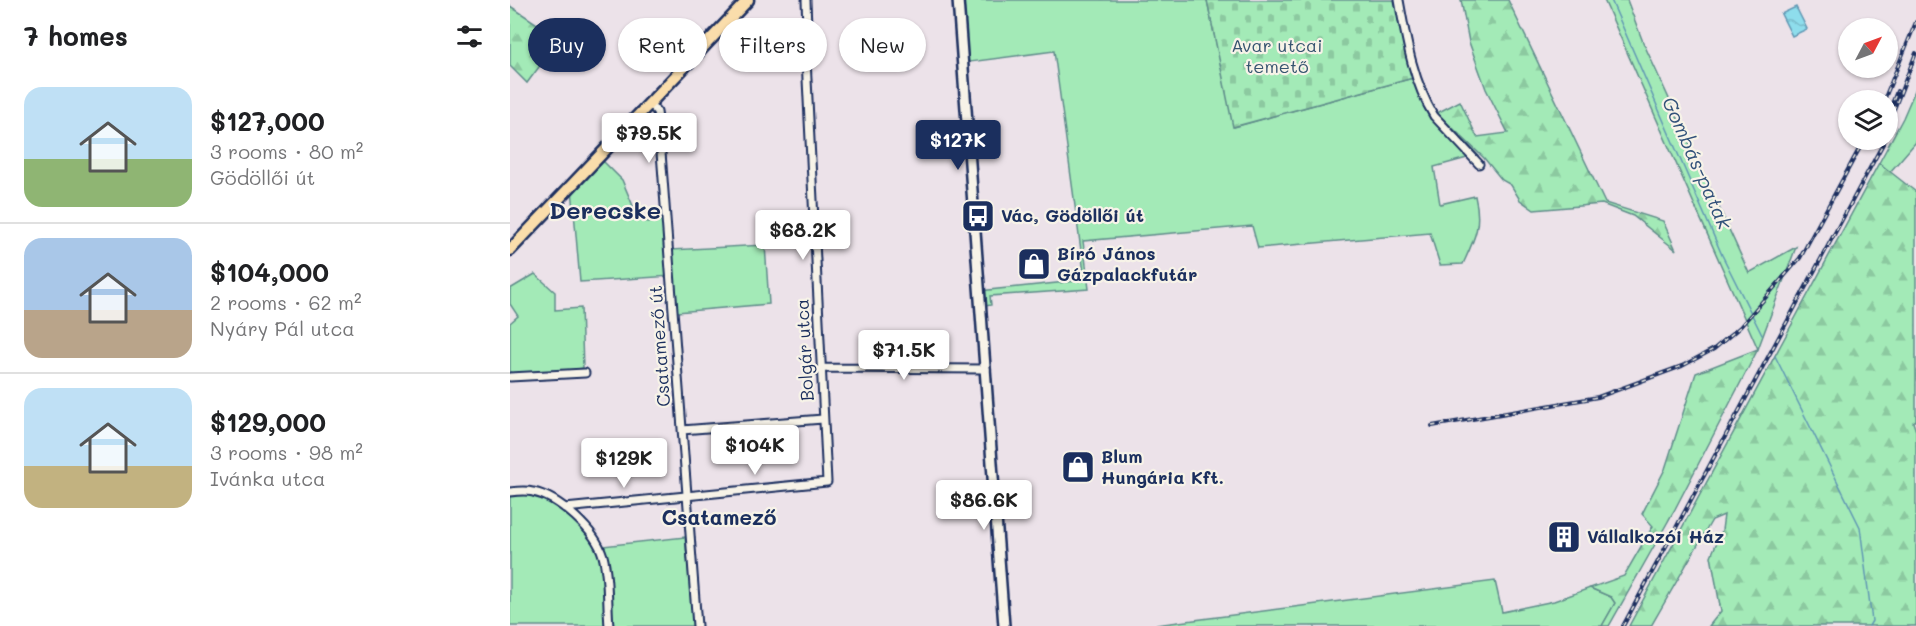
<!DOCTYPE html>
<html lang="en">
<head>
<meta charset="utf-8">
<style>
	:root { --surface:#fff; --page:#f6f6f6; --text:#202124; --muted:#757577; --line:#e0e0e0; --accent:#1b2f5e }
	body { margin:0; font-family:Mali,sans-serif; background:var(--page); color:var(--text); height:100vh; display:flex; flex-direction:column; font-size:22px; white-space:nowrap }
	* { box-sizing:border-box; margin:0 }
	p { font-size:20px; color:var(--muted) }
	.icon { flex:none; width:33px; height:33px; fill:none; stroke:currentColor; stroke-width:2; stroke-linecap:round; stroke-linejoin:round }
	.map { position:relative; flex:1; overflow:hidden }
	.panel { display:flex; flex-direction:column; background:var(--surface); width:510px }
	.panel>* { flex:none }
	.banner { position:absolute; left:18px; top:18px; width:570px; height:54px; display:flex; gap:12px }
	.needle { width:39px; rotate:49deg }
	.controls { position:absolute; left:1328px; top:18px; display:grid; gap:12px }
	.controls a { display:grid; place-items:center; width:60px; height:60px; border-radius:50%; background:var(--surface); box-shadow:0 2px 4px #0004; font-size:30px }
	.price { position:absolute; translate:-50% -51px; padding:0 14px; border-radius:6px; background:#fff; color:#222; font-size:20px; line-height:39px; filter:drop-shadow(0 2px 3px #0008) }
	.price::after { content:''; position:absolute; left:50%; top:36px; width:18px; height:14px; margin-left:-9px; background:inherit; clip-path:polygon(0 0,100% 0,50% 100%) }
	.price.current { background:var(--accent); color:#fff }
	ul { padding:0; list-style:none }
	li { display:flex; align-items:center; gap:18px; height:150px; padding:0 24px }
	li+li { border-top:2px solid var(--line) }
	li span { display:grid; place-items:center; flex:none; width:168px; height:120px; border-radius:18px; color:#555 }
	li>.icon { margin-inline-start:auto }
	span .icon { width:72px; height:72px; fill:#fffc; stroke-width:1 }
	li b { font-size:26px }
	h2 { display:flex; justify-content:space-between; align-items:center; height:72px; padding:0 24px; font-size:26px }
	.pill { padding:0 21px; border-radius:27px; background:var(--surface); box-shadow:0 2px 4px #0004; font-size:21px; line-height:54px }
	.pill.current { background:var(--accent); color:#fff }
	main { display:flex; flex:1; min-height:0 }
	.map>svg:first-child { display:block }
</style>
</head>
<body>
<main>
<section class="panel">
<h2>7 homes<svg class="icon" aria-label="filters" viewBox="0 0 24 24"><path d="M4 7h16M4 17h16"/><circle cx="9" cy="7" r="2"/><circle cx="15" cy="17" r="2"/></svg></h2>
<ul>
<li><span style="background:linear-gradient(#bfe0f5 60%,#8fb573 0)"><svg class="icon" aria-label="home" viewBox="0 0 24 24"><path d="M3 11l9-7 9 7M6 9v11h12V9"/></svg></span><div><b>$127,000</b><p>3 rooms · 80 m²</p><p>Gödöllői út</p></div></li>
<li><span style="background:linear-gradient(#a9c7e8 60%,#b9a48a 0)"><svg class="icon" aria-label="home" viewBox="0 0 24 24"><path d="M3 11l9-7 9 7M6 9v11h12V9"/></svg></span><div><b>$104,000</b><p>2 rooms · 62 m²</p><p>Nyáry Pál utca</p></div></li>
<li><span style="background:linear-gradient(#bfe0f5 65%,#c2b280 0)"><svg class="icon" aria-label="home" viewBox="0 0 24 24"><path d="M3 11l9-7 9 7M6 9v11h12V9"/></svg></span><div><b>$129,000</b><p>3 rooms · 98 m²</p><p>Ivánka utca</p></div></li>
</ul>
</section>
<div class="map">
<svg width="1406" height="626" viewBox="0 0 1406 626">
	<defs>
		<pattern id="forest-firs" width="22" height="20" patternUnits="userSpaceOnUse" patternTransform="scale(1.5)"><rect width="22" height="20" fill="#a3eab7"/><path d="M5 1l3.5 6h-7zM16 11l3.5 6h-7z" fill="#8cc9a0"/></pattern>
		<pattern id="cemetery-stones" width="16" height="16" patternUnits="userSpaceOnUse" patternTransform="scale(1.5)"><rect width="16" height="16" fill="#a3eab7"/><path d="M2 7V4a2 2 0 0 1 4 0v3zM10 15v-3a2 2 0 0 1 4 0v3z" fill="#8cc9a0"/></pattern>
		<pattern id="water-waves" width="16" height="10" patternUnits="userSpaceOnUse" patternTransform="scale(1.5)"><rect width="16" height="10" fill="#8eddec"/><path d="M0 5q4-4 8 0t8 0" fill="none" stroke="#7abecd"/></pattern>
	</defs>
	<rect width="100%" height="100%" fill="#ece2e9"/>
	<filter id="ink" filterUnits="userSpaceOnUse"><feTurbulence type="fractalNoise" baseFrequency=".0167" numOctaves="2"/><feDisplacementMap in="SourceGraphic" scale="12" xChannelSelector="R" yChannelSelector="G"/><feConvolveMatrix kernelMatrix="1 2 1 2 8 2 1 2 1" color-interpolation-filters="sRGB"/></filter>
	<g filter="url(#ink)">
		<path fill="#a3eab7" stroke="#5f8c8a" stroke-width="1.5" d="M450,0H697L724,127L903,78L915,109L932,116L968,155L924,167L930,204L965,196C972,225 965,238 953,264L930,265L920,233L748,248L742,226L573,241L579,289L480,296L481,305L470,307L469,291L575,280L544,51L452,63Z
			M1094,0H1117L1133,42L1239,273L1286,247L1248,349Z
			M1406,88V142L1380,172L1369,163L1393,118Z
			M90,158L112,180L129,220L139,222L158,209L161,250L255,245L259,304L167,312L162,276L70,282L62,188Z
			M25,274L45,292V310L71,308L73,368L0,381V323L8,316L0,304V289Z
			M18,487L37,492L64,511L93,546L175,537L184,626H0V488Z
			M985,581L992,612L1044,601L1080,588L1101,597L1105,603L1092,626H638Z"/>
		<path fill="url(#forest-firs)" stroke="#5f8c8a" stroke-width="1.5" d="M951,0H998L1095,203L1153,221L1166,250L1123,216L1092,204L1024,210L1010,200L1001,185L992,180L974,158L927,113L950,101L967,137L998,133L976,89L959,42Z
			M0,6L50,39L17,83L0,66Z
			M1369,163L1406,192V420L1403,422L1406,431V626H1199L1211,611L1201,556L1212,530L1214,515L1202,520L1141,626H1119Z
			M1248,349L1165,509L1099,626H1092L1105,603L1101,597L1080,588L1114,576L1143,526L1132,514L1155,469L1186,373Z"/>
		<path fill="url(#cemetery-stones)" stroke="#5f8c8a" stroke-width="1.5" d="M697,0H886L903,78L723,127Z"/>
		<path fill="url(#water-waves)" stroke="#6097b3" stroke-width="1.5" d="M1286,7L1297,29L1282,36L1271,14Z"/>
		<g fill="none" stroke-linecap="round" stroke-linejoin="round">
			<path stroke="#6097b3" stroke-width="1.5" d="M1101,0L1212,255L1252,335
				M1265,356L1350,527L1362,621L1359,626"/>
			<defs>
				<path id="street" d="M889,0C896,39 903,82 924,116L969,164
					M139,103L147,112L149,126L187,626
					M311,368L476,369
					M0,377L75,373
					M172,430L313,419
					M0,492C8,491 16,490 23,492C49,497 86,531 93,556C99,578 97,604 99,626
					M55,508L317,482L295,39L297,27L296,0"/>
				<path id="secondary" d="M448,0L494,626"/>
				<path id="primary" d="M0,250L238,0"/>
			</defs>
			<use href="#street" stroke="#1b2f5e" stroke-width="11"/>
			<use href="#secondary" stroke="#1b2f5e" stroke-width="14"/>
			<use href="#primary" stroke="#1b2f5e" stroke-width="15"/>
			<use href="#street" stroke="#f7f3e8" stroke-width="7"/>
			<use href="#secondary" stroke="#f7f3e8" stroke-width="9"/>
			<use href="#primary" stroke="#faddab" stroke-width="10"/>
			<defs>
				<path id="rail" d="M1374,100L1406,22
					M1377,117L1387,91
					M1377,127L1406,53
					M922,426L1088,397L1172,366L1204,349L1230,327L1290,258L1354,140
					M1113,626L1375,140"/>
			</defs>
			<use href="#rail" stroke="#1b2f5e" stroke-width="4"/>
			<use href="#rail" stroke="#f7f3e8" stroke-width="1.5" stroke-dasharray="4.5" stroke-linecap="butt"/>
		</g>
	</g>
	<defs>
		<symbol id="bus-square" viewBox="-11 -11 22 22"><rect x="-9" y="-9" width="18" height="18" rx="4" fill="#1b2f5e" stroke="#f7f3e8"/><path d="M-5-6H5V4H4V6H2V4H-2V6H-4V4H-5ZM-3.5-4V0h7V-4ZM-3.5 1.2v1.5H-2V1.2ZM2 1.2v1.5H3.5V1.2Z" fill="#fff"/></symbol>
		<symbol id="shop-square" viewBox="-11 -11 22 22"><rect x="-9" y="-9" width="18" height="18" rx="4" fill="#1b2f5e" stroke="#f7f3e8"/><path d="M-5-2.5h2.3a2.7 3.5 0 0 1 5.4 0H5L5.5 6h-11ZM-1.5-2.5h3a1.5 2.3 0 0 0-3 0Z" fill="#fff"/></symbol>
		<symbol id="building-square" viewBox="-11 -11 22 22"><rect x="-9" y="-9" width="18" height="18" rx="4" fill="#1b2f5e" stroke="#f7f3e8"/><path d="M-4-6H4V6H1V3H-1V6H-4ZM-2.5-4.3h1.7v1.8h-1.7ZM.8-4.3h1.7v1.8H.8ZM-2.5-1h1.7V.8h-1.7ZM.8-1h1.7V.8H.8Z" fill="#fff"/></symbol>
	</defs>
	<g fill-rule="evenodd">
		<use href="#bus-square" x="449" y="197" width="38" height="38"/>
		<use href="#shop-square" x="505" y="245" width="38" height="38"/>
		<use href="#shop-square" x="549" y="448" width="38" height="38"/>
		<use href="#building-square" x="1035" y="518" width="38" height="38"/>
	</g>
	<g text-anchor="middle" stroke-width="4.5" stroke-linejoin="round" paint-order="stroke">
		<g font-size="18" fill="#365470" stroke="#f7f3e8">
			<text x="767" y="52">Avar utcai<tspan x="767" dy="21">temető</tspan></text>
		</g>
		<g font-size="18" font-weight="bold" fill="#1b2f5e" stroke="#f7f3e8" text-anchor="start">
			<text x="491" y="222">Vác, Gödöllői út</text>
			<text x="547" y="260">Bíró János<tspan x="547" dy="21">Gázpalackfutár</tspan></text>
			<text x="591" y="463">Blum<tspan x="591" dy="21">Hungária Kft.</tspan></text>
			<text x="1077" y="543">Vállalkozói Ház</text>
		</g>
		<g font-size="18" fill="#1b2f5e" stroke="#f7f3e8">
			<text transform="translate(150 346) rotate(-94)" y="6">Csatamező út</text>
			<text transform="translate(295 350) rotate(-93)" y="6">Bolgár utca</text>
		</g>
		<g font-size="20" font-style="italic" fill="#32527a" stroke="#f7f3e8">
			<text transform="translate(1187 163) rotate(66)" y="7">Gombás-patak</text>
		</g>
		<g font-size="21" font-weight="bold" fill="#1b2f5e" stroke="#f7f3e8">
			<text x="209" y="525">Csatamező</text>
		</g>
		<g font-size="24" font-weight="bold" fill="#1b2f5e" stroke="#f7f3e8">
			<text x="95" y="219">Derecske</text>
		</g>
	</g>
</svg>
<div class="controls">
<a><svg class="needle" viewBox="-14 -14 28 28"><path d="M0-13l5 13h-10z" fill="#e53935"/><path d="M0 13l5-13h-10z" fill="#757577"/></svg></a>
<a><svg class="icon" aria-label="layers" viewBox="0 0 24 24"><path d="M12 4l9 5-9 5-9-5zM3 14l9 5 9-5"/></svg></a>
</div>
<b class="price" style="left:139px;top:164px">$79.5K</b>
<b class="price current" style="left:448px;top:171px">$127K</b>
<b class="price" style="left:293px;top:261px">$68.2K</b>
<b class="price" style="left:394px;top:381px">$71.5K</b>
<b class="price" style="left:245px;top:476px">$104K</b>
<b class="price" style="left:114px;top:489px">$129K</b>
<b class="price" style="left:474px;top:531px">$86.6K</b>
<div class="banner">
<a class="pill current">Buy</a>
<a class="pill">Rent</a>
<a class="pill">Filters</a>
<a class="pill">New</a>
</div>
</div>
</main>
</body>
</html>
